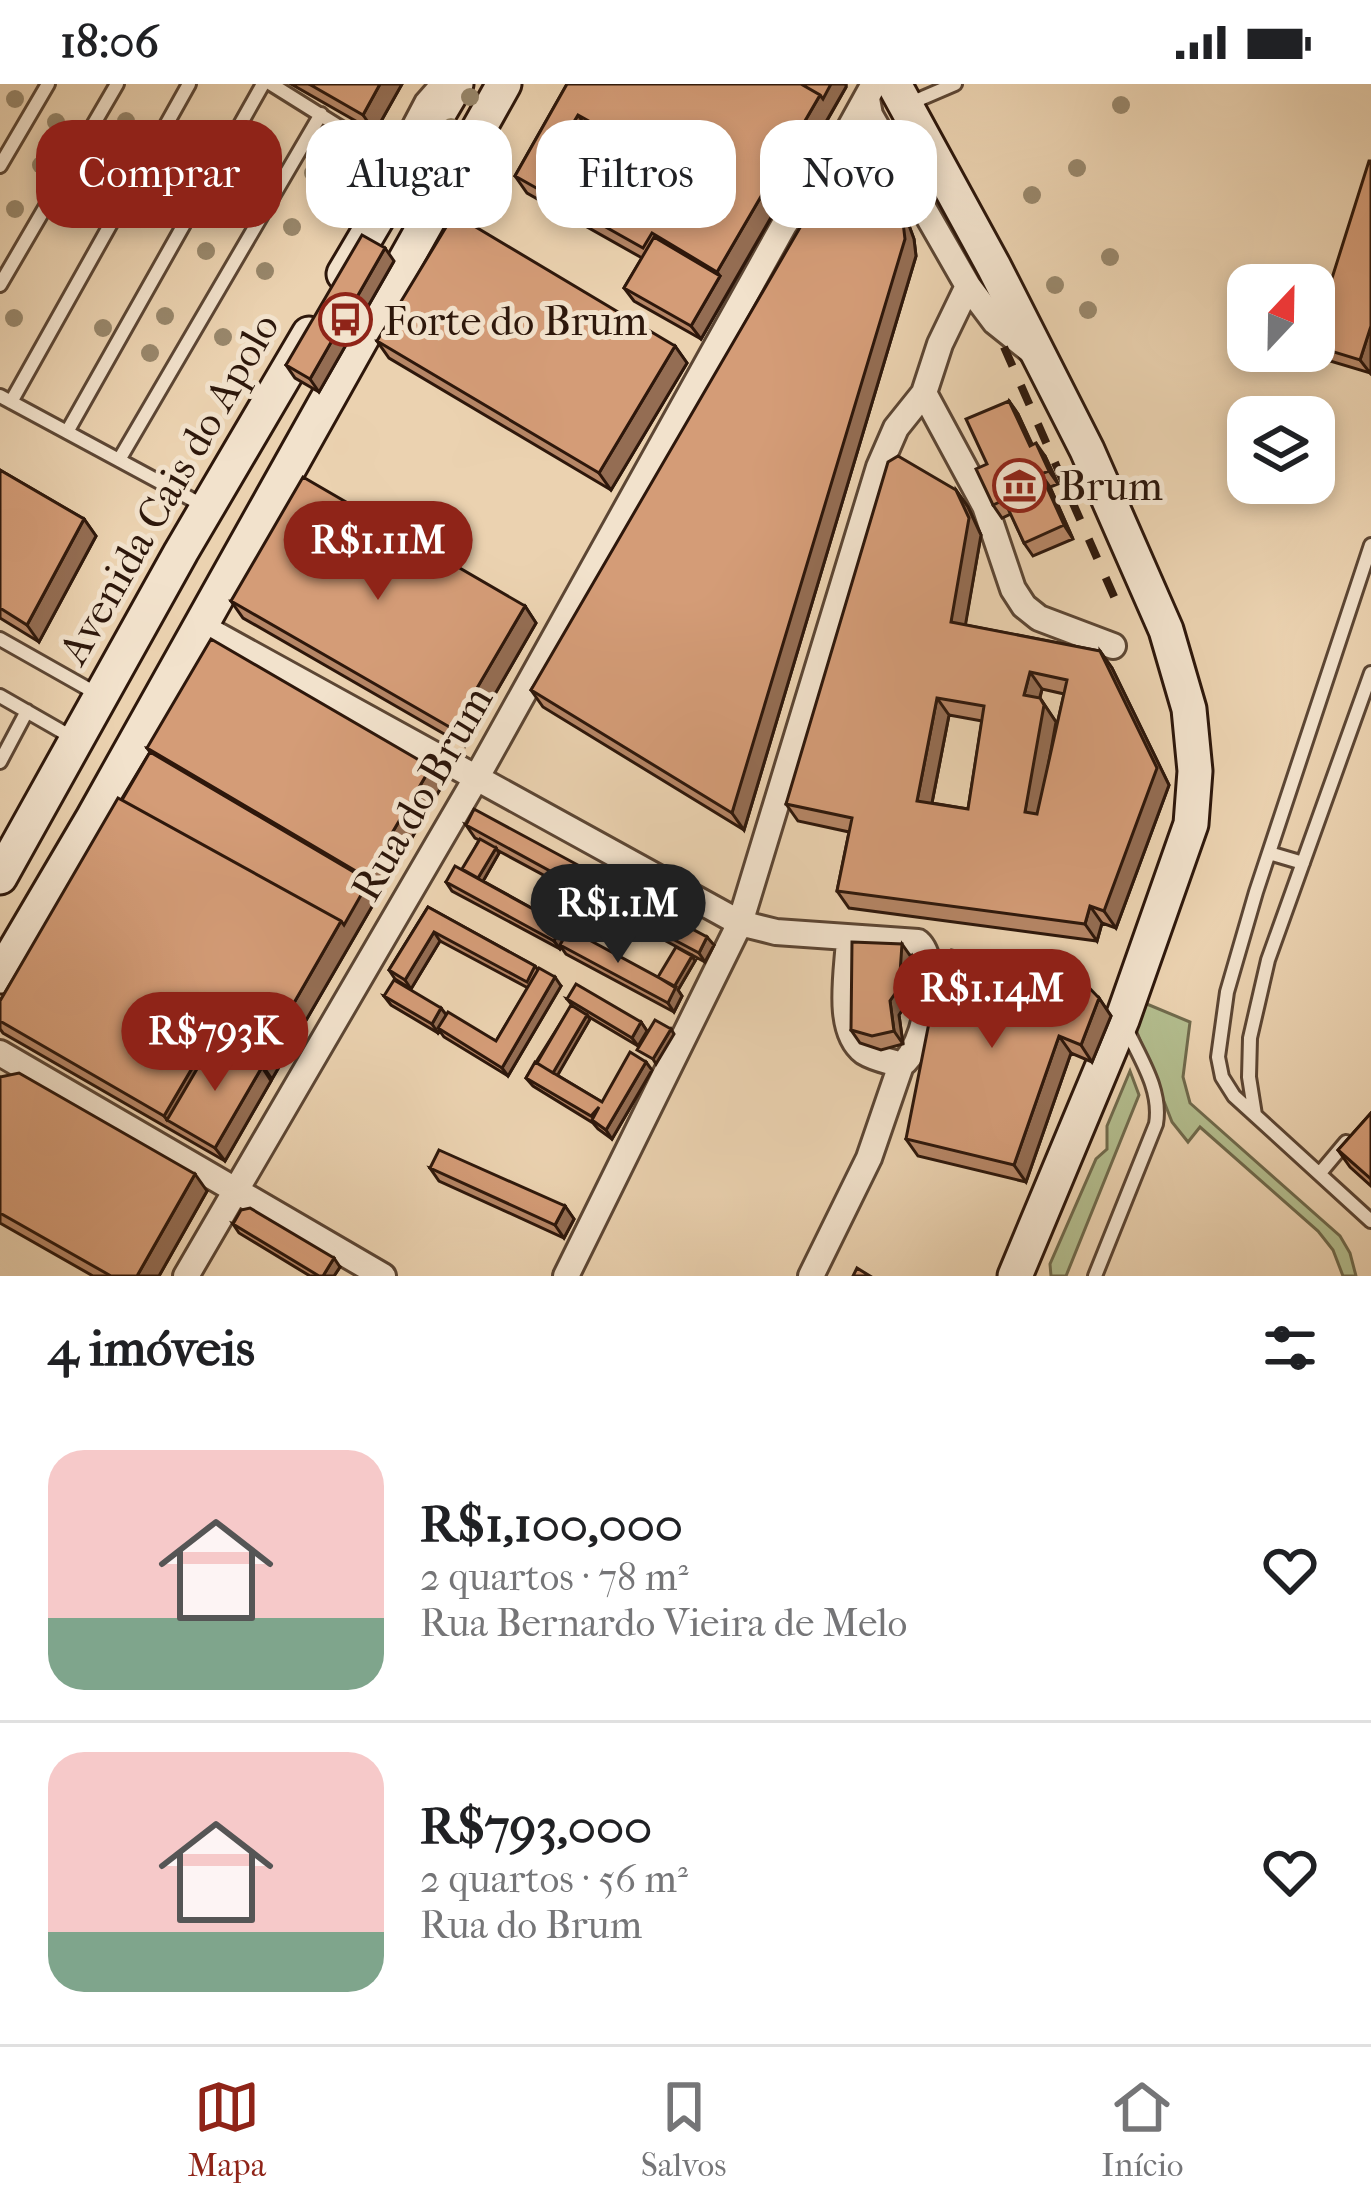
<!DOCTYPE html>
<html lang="pt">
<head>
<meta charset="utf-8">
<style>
	:root { --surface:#fff; --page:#f6f6f6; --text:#202124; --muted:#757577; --line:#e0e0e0; --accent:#8f2418 }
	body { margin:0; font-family:"IM FELL French Canon",serif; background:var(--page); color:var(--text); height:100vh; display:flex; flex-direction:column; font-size:45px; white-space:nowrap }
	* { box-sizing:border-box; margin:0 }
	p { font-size:39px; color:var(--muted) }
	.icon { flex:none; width:66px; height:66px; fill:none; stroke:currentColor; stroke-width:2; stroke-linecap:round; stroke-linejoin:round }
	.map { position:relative; height:1192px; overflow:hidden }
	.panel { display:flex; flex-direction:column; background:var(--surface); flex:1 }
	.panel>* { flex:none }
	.top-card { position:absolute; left:36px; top:36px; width:1299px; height:108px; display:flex; gap:24px }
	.needle { width:78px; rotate:22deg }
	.controls { position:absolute; left:1227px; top:180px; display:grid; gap:24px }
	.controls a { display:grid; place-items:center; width:108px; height:108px; border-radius:24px; background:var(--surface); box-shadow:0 6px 18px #0003; font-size:60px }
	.price { position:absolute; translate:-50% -102px; padding:0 27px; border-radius:42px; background:var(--accent); color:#fff; font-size:39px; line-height:78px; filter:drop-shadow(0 3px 6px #0008) }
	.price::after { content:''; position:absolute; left:50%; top:72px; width:36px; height:27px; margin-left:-18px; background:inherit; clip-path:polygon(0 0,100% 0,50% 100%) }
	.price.selected { background:#222; color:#fff }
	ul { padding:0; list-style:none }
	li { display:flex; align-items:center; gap:36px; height:300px; padding:0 48px }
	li+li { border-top:3px solid var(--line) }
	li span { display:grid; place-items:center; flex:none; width:336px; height:240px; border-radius:36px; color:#555 }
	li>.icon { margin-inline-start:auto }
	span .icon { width:144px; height:144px; fill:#fffc; stroke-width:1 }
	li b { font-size:51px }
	h2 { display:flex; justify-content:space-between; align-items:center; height:144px; padding:0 48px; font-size:51px }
	.pill { padding:0 42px; border-radius:36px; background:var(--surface); box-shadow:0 6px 18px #0003; font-size:42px; line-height:108px }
	.pill.selected { background:var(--accent); color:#fff }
	.status { display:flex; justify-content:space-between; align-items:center; height:84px; padding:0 60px; background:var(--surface); direction:ltr }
	.status svg { height:33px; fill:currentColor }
	.dock { display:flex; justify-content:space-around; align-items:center; height:168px; border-top:3px solid var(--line); background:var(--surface); font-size:33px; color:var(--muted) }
	.dock a { display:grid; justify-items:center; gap:6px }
	.dock .selected { color:var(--accent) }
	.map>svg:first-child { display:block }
</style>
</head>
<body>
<div class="status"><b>18:06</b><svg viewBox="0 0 49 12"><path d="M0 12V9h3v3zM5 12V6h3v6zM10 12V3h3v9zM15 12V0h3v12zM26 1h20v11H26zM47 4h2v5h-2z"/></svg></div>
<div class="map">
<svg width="1371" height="1192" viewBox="0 0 1371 1192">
	<rect width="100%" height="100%" fill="#ebd2b0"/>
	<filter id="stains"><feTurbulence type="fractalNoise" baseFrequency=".00167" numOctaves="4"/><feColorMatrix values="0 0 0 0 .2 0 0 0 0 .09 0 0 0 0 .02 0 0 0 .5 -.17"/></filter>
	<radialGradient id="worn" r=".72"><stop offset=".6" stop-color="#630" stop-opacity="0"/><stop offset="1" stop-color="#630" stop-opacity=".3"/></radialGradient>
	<path fill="#b3bd8e" stroke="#706a4c" stroke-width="3" d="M1142,918L1190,938L1183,993L1190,1019L1340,1152L1350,1169L1356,1192H1343L1333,1166L1318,1147L1200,1043L1188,1058L1172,1038L1133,938Z
		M1130,987L1139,1011L1066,1192H1051L1050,1180L1096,1075L1107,1065V1042Z"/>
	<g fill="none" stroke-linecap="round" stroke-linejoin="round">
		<defs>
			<path id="service" d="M271,0L402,82
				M906,21L955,0
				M391,75L422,16L436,0
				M0,82L48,0
				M0,201L117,0
				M0,312L206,423
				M11,318L189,0
				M67,348L263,0
				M119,376L321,30
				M1371,461L1256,808L1227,908L1218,973L1222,993L1234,1012L1371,1137
				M0,555L99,611
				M0,612L75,655
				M0,678L27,627
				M1269,769L1303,779
				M1255,1031L1249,993L1250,954L1268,876L1371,589
				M1320,1089L1346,1058
				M1095,1192L1156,1040C1162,1005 1139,973 1125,942"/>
			<path id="minor" d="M867,15L870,31L968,202L995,238L1035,270
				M924,309L985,422L1013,505L1024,522L1039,534L1113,562
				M199,541L740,839L776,848L918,858C941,878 926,964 901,981
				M0,969L383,1192
				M186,1192L478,691L784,141L843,56L874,0
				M566,1192L740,839L879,383L896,344L924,309L940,260L968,202
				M811,1192L869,1074L901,981C889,977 875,975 864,968C835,946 848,886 849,854"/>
			<path id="secondary" d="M894,0L994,183L1087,366L1166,546L1189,625L1195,687L1191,740L1122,936L1015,1192
				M344,190L456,0
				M0,793L181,468L309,250
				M0,892L93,734L504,0"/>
		</defs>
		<use href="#service" stroke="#5c4634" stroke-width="18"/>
		<use href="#minor" stroke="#5c4634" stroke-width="30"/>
		<use href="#secondary" stroke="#2d170b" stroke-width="39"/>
		<use href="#service" stroke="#f2e2cc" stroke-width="12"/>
		<use href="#minor" stroke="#f2e2cc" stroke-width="24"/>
		<use href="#secondary" stroke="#f2e2cc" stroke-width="33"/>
		<path stroke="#2d170b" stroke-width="8" stroke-dasharray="21 21" stroke-linecap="butt" d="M1004,263L1116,517"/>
	</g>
	<g fill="#98876b">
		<circle cx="470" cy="13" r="9"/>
		<circle cx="15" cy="15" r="9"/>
		<circle cx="1121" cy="21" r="9"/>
		<circle cx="126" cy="37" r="9"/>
		<circle cx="56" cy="38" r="9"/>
		<circle cx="451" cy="43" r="9"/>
		<circle cx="186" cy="73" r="9"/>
		<circle cx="41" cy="81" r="9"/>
		<circle cx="1077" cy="84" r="9"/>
		<circle cx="254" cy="85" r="9"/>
		<circle cx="313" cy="89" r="9"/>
		<circle cx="421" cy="92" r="9"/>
		<circle cx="1032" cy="111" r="9"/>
		<circle cx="89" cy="122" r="9"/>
		<circle cx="237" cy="122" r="9"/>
		<circle cx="15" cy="125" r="9"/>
		<circle cx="292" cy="143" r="9"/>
		<circle cx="206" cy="167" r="9"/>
		<circle cx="1110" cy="173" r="9"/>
		<circle cx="265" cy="187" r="9"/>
		<circle cx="1055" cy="201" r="9"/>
		<circle cx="1088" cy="226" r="9"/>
		<circle cx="165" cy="232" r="9"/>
		<circle cx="14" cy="234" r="9"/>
		<circle cx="103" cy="244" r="9"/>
		<circle cx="223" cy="253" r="9"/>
		<circle cx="150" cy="269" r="9"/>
		<circle cx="136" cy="468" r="9"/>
	</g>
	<path fill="#b68666" stroke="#2d170b" stroke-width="3" fill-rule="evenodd" d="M291,0H402L375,48Z
		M567,0H846V3L832,28L701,255L634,217L624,204L642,174L527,109L515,92ZM590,48L627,69L623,77L585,55Z
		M1371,77L1370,289L1320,274L1314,265V251Z
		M881,81L893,98L914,155L916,172L744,746L543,623L531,606Z
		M394,177L319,308L295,294L286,281Z
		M377,257L675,262L687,279L611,406L389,274Z
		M1009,317L1018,330L1032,361L1045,372L1058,400L1050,403L1073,455L1033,472L1024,459L1011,430L1002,434L993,421L987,380Z
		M0,386L84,435L96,452L39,558L0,534Z
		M956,406L968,423L981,451L965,541L1100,567L1112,584L1169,701L1116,844L1102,839L1097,857L849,824L837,807L849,748L798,737L786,720ZM1042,605L1064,610L1050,672L1056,638L1040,614ZM949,631L982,637L968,725L932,719Z
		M231,517L525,522L536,539L465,662L243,534Z
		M147,664L431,683L443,700L272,995L269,993L271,997L225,1077L3,949L0,945V917L150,668Z
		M466,741L617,806L714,861L705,878L497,766L499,769L483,797L562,841L567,848L659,894L695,877L678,906L682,912L674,928L566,870L561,863L560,865L452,807L446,798L464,787L479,756L475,754Z
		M428,823L535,882L538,886L561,902L508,992L444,953L439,946L438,949L391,921L384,912L446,931L496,957L528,904L440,857L411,905L395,895L389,886Z
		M911,873L908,917L899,931L903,960L881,966L860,959L851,946Z
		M1099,914L1111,932L1092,978L1071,969L1026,1098L918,1072L906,1055Z
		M567,915L641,938L647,947L638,962L589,933L590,935L557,991L602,1018L652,986L612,1055L598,1045L593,1039L533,1002L526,994L572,921Z
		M0,993L207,1107L159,1192H93L0,1139Z
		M1371,1029V1102L1350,1083L1338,1066Z
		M430,1084L565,1122L574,1135L564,1154L439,1097Z
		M233,1140L340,1183L334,1192H310L239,1149Z"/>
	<path fill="#946d53" stroke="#2d170b" stroke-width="3" d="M380,0H402L375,48L363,31Z
		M831,0H846V3L701,255L691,242L720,192L717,188L820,11Z
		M578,31L590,48L581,63L569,46Z
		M881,81L893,98L914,155L916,172L744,746L732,729Z
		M385,164L394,177L319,308L310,295Z
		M1371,242V285L1370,289L1360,276Z
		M675,262L687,279L611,406L599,389Z
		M1009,317L1018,330L1039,375L1030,362Z
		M1036,359L1045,372L1058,400L1049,387Z
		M1041,390L1050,403L1073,455L1064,441Z
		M956,406L968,423L981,451L963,555L951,538Z
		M84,435L96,452L39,558L27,541Z
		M525,522L536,539L465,662L453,645Z
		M1100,567L1112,584L1169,701L1116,844L1104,827Z
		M1030,588L1042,605L1036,628L1024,611Z
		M937,614L949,631L929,734L917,717Z
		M1040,614L1056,638L1037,745L1025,728Z
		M431,683L443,700L272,995L260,978L341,837L369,797L366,793Z
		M496,764L499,769L482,799L478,794Z
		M613,800L622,813L609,821L613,827L612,829L603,816Z
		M1090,822L1102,839L1097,857L1085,840Z
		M562,841L569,850L560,865L554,857Z
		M434,848L440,857L411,905L405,896Z
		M707,853L714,861L705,878L699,869Z
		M902,860L911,873L908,917L899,931L903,960L894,947L890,917Z
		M692,872L695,877L678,906L682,912L674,928L668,919L674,903Z
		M555,893L561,902L508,992L502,984Z
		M1099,914L1111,932L1092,978L1081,961Z
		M441,924L448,933L438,949L432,940Z
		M587,931L590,935L556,994L552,990Z
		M641,938L647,947L638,962L632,954Z
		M671,945L674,950L656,980L653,975Z
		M212,950L224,967L167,1036L164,1032Z
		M1059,952L1071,969L1026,1098L1014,1081Z
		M646,978L652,986L612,1055L606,1046Z
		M262,983L271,997L225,1077L215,1064Z
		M195,1090L207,1107L159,1192H137Z
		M565,1122L574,1135L564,1154L555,1141Z
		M334,1174L340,1183L334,1192H323Z"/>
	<path fill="#d49c77" stroke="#2d170b" stroke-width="3" fill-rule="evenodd" d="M309,0H380L363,31Z
		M567,0H801L820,11L717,188L652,149L643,164L515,92ZM578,31L632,61L623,77L569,46Z
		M801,0H831L823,15L820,11Z
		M860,66L881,81L903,138L905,155L732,729L531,606L837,80Z
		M1369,77H1371V242L1360,276L1314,262V251Z
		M454,130L675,262L599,389L377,257Z
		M362,151L385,164L310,295L286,281Z
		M654,153L720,192L691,242L624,204Z
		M1009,317L1030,362L1036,359L1049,387L1041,390L1064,441L1024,459L1004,416L993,421L976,385L987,380L966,335Z
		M898,372L956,406L969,434L951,538L1100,567L1157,684L1104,827L1090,822L1085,840L837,807L852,734L786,720L888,378ZM1030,588L1067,596L1037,730L1025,728L1044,621L1040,614L1024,611ZM937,614L984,622L968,725L917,717Z
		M0,386L84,435L27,541L0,524Z
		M303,393L525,522L453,645L231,517Z
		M211,555L431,683L366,793L147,664Z
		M150,668L369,797L344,841L341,837L122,716Z
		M118,714L341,837L260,978L212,950L164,1032L0,937V917Z
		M474,725L613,800L603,816L466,741Z
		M480,755L496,764L478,794L462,785Z
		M455,782L562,841L554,857L446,798Z
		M617,805L707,853L699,869L609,821Z
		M428,823L535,882L527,898L434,848L405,896L389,886Z
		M569,845L676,903L668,919L560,861Z
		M852,858L902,860L899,904L890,917L894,947L872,952L851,946Z
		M676,863L692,872L674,903L658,893Z
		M951,866L1074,888L1099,914L1081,961L1059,952L1014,1081L906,1055L942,873Z
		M539,884L555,893L502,984L438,944L448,928L496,957Z
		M394,896L441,924L432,940L384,912Z
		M576,900L641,938L632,954L567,915Z
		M571,921L587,931L553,989L537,979Z
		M655,936L671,945L653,975L637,966Z
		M214,956L262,983L215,1064L167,1036Z
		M630,968L646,978L606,1046L592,1036L599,1023L591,1032L526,994L535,978L602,1018Z
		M19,989L195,1090L137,1192H111L0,1129V993Z
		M1371,1029V1095L1338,1066Z
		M439,1066L565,1122L555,1141L430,1084Z
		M250,1124L334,1174L323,1192H319L233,1140L241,1126Z
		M857,1184L870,1192H853Z"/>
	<defs>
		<symbol id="bus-ring" viewBox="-11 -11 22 22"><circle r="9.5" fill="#f2e2cc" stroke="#8f2418" stroke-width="1.5"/><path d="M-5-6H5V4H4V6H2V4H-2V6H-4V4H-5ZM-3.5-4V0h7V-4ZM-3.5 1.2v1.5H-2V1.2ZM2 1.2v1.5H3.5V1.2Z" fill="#8f2418"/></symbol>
		<symbol id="museum-ring" viewBox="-11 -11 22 22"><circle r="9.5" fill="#f2e2cc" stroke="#8f2418" stroke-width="1.5"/><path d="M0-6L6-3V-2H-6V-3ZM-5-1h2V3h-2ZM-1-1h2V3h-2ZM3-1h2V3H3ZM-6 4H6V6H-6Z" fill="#8f2418"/></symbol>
	</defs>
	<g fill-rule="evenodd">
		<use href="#bus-ring" x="316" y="206" width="59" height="59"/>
		<use href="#museum-ring" x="990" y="372" width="59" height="59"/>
	</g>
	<g text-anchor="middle" stroke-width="10" stroke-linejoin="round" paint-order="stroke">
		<g font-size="42" fill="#2d170b" stroke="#f2e2cc" text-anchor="start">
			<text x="384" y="251">Forte do Brum</text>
			<text x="1059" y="416">Brum</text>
		</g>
		<g font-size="42" fill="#2d170b" stroke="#f2e2cc">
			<text transform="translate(168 404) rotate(-60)" y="15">Avenida Cais do Apolo</text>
			<text transform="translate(421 709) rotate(-60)" y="15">Rua do Brum</text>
		</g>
	</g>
	<rect width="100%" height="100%" filter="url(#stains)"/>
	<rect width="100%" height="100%" fill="url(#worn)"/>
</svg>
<div class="controls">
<a><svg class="needle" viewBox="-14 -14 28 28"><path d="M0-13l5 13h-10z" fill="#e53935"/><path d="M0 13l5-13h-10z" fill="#757577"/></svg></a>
<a><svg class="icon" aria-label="layers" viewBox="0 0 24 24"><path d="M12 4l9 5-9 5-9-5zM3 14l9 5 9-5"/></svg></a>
</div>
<b class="price" style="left:378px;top:519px">R$1.11M</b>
<b class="price selected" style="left:618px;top:882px">R$1.1M</b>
<b class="price" style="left:992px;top:967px">R$1.14M</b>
<b class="price" style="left:215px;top:1010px">R$793K</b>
<div class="top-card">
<a class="pill selected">Comprar</a>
<a class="pill">Alugar</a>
<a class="pill">Filtros</a>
<a class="pill">Novo</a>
</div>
</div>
<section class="panel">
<h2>4 imóveis<svg class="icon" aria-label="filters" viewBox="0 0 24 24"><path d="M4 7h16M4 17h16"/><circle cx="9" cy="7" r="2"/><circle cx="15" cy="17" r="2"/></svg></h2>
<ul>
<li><span style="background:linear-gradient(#f6c9c9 70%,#7fa58c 0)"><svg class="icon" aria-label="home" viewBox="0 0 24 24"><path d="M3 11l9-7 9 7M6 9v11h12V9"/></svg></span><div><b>R$1,100,000</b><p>2 quartos · 78 m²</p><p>Rua Bernardo Vieira de Melo</p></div><svg class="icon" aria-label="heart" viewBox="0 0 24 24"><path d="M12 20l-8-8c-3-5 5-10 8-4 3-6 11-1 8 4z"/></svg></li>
<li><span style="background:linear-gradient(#f6c9c9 75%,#7fa58c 0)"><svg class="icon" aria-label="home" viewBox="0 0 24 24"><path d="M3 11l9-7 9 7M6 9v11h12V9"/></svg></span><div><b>R$793,000</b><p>2 quartos · 56 m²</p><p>Rua do Brum</p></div><svg class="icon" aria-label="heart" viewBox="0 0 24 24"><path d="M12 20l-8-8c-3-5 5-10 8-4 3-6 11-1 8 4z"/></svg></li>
</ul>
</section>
<nav class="dock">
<a class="selected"><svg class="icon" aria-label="map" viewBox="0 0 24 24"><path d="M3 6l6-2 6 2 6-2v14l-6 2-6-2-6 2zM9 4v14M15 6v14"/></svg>Mapa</a>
<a><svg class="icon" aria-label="saved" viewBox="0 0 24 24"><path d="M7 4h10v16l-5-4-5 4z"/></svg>Salvos</a>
<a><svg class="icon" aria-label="home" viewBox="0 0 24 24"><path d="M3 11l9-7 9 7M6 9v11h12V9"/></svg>Início</a>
</nav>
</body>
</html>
